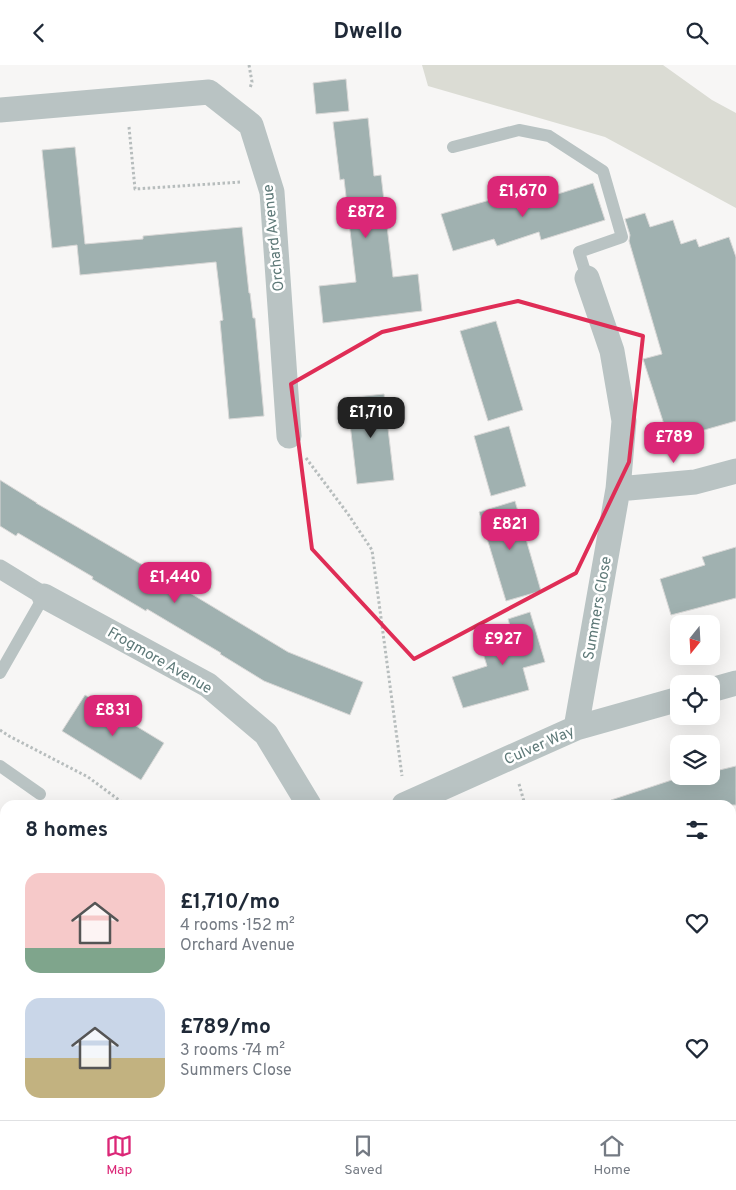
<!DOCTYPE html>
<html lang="en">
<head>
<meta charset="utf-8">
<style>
	:root { --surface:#fff; --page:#f2f2f3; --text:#1f2937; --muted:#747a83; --line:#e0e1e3; --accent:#db2777 }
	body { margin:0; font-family:Overpass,sans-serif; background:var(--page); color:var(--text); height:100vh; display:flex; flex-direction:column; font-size:19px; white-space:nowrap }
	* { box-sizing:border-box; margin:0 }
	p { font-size:16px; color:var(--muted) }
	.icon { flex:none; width:28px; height:28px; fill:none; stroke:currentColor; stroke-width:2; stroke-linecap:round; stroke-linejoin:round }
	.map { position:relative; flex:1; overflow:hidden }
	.drawer { position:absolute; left:0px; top:735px; width:736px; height:320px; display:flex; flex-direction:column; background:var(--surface); border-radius:15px 15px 0 0; box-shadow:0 5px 20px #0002 }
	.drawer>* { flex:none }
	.needle { width:32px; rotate:198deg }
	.tools { position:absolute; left:670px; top:550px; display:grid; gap:10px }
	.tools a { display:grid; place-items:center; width:50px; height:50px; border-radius:10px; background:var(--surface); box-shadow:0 5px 20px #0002; font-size:25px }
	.price { position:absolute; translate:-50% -42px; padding:0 11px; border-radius:10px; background:var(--accent); color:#fff; font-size:16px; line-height:32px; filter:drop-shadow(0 1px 2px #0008) }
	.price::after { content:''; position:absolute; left:50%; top:30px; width:15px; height:11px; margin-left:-8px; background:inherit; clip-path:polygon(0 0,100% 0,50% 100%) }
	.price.current { background:#222; color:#fff }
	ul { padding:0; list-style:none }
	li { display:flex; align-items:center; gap:15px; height:125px; padding:0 25px }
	li span { display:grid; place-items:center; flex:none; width:140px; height:100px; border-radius:15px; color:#555 }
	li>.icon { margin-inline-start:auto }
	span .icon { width:60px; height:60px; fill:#fffc; stroke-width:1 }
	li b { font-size:21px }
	h2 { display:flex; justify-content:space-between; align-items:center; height:60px; padding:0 25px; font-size:21px }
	header { display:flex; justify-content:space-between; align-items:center; height:65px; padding:0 25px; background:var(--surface); font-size:22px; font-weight:700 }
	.tabs { display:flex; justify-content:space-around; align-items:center; height:70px; border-top:1px solid var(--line); background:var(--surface); font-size:14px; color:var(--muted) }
	.tabs a { display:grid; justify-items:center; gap:2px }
	.tabs .current { color:var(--accent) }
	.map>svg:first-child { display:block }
</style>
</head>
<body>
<header><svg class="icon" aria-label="back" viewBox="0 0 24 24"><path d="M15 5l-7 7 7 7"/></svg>Dwello<svg class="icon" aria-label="search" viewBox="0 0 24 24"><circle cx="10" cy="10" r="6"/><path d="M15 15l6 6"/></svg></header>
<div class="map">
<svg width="736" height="1055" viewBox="0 0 736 1055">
	<rect width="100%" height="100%" fill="#f7f6f5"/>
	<path fill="#dbdcd4" d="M422,0H663L712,35L736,48V143L605,72L428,21Z
		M731,1030L736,1049V1055H174L176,1050H731Z"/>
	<path fill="#a0b1b0" stroke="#d9d8d7" d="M346,14L349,46L316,49L313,18Z
		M368,53L374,111L381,110L393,212L418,209L422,246L323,258L319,221L356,217L344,114L340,115L333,57Z
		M75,82L85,179L143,174V171L242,162L249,228H250L253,253H255L264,351L229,354L220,256L223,255L216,197L80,210L77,180L52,183L42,85Z
		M593,118L605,155L541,175L539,167L497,181L494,174L453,186L441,149L497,133L499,139L527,132L529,138Z
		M645,148L650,162L673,155L681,179L696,174L699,182L729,172L736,192V356L669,375L643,294L662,289L629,176L630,170L625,154Z
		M496,256L523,345L488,356L460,266Z
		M384,329L394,415L357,419L347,333Z
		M509,361L526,421L491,431L474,371Z
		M0,415L37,438H36L165,513L288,587L363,617L350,650L264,616L220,589L221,588L147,544L146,546L92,514L93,512L18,468L16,471L0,461Z
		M515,436L541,526L506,536L479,447Z
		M736,482V533L671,550L660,514L705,500L702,492Z
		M530,547L545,597L523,603L529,625L463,643L452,612L487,601L482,585L514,575L508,554Z
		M85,630L164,678L141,715L62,666Z
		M736,701V740H612L611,735L684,711H711V707Z"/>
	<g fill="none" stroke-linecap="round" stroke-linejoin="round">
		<path stroke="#b7bdbd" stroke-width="3" stroke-dasharray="2.5 2.5" stroke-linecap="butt" d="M249,0L252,17L250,23
			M129,62L135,124L241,117
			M306,393L348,449L372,485L402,711
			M0,665L9,671L88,712L123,738L124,740
			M519,719L525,740
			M731,768L736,767
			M0,980L5,987"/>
		<path stroke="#b9c3c3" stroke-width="12" d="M453,82L519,65L549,71L603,106L622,172L579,187L587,213
			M0,608L44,531
			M0,701L40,729
			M731,826L736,839
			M731,954L736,953"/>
		<path stroke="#b9c3c3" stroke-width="19" d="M0,504L44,531"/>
		<path stroke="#b9c3c3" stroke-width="25" d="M0,45L209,27L251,60L272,127L289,371
			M618,424L695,417L736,406
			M44,531L208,620L266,669L309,740
			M711,625L736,618
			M576,663L618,424L624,356L612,286L587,213
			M404,740L576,663L679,634
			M157,1055L159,1050"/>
	</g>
	<path fill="none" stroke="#df2d56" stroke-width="4" stroke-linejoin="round" d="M518,236L643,271L629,397L576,508L414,594L312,484L291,319L382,267Z"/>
	<g text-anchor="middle" stroke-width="5" stroke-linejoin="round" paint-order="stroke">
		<g font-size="15" fill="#5e7978" stroke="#fff">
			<text transform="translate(273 173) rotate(-96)" y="5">Orchard Avenue</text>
			<text transform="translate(597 543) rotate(-80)" y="5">Summers Close</text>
			<text transform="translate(160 595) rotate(30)" y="5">Frogmore Avenue</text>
			<text transform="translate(539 680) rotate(-24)" y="5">Culver Way</text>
		</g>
	</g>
</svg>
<div class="tools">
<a><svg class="needle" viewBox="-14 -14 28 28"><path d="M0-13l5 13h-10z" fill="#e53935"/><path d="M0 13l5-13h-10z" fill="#747a83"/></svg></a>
<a><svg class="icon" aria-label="locate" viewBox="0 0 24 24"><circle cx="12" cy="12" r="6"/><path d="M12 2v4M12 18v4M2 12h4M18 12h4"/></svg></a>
<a><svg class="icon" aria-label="layers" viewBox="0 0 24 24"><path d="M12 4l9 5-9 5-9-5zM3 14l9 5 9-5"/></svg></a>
</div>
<b class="price" style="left:523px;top:153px">£1,670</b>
<b class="price" style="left:366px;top:174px">£872</b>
<b class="price current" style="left:371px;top:374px">£1,710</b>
<b class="price" style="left:674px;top:399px">£789</b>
<b class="price" style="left:510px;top:486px">£821</b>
<b class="price" style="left:175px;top:539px">£1,440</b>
<b class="price" style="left:503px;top:601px">£927</b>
<b class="price" style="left:113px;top:672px">£831</b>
<section class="drawer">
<h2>8 homes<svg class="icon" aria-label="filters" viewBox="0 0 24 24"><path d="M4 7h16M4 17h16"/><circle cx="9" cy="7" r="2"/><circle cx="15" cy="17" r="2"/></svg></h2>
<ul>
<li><span style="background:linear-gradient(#f6c9c9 75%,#7fa58c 0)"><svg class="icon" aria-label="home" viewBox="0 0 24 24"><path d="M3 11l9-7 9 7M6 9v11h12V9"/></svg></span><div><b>£1,710/mo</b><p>4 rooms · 152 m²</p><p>Orchard Avenue</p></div><svg class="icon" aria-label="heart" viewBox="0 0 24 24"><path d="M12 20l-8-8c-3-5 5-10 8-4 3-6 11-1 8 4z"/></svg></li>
<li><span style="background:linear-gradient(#c9d6e8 60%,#c2b280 0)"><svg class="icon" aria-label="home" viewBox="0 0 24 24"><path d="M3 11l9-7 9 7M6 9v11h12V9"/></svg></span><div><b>£789/mo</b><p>3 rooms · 74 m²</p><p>Summers Close</p></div><svg class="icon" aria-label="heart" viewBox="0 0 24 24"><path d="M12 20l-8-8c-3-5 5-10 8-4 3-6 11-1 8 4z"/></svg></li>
</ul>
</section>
</div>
<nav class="tabs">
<a class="current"><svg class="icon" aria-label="map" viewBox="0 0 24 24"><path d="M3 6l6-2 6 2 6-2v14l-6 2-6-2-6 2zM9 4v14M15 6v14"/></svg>Map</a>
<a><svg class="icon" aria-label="saved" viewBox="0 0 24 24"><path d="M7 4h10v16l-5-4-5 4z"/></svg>Saved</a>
<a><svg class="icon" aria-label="home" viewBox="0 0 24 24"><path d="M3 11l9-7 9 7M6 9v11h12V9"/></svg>Home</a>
</nav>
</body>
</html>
